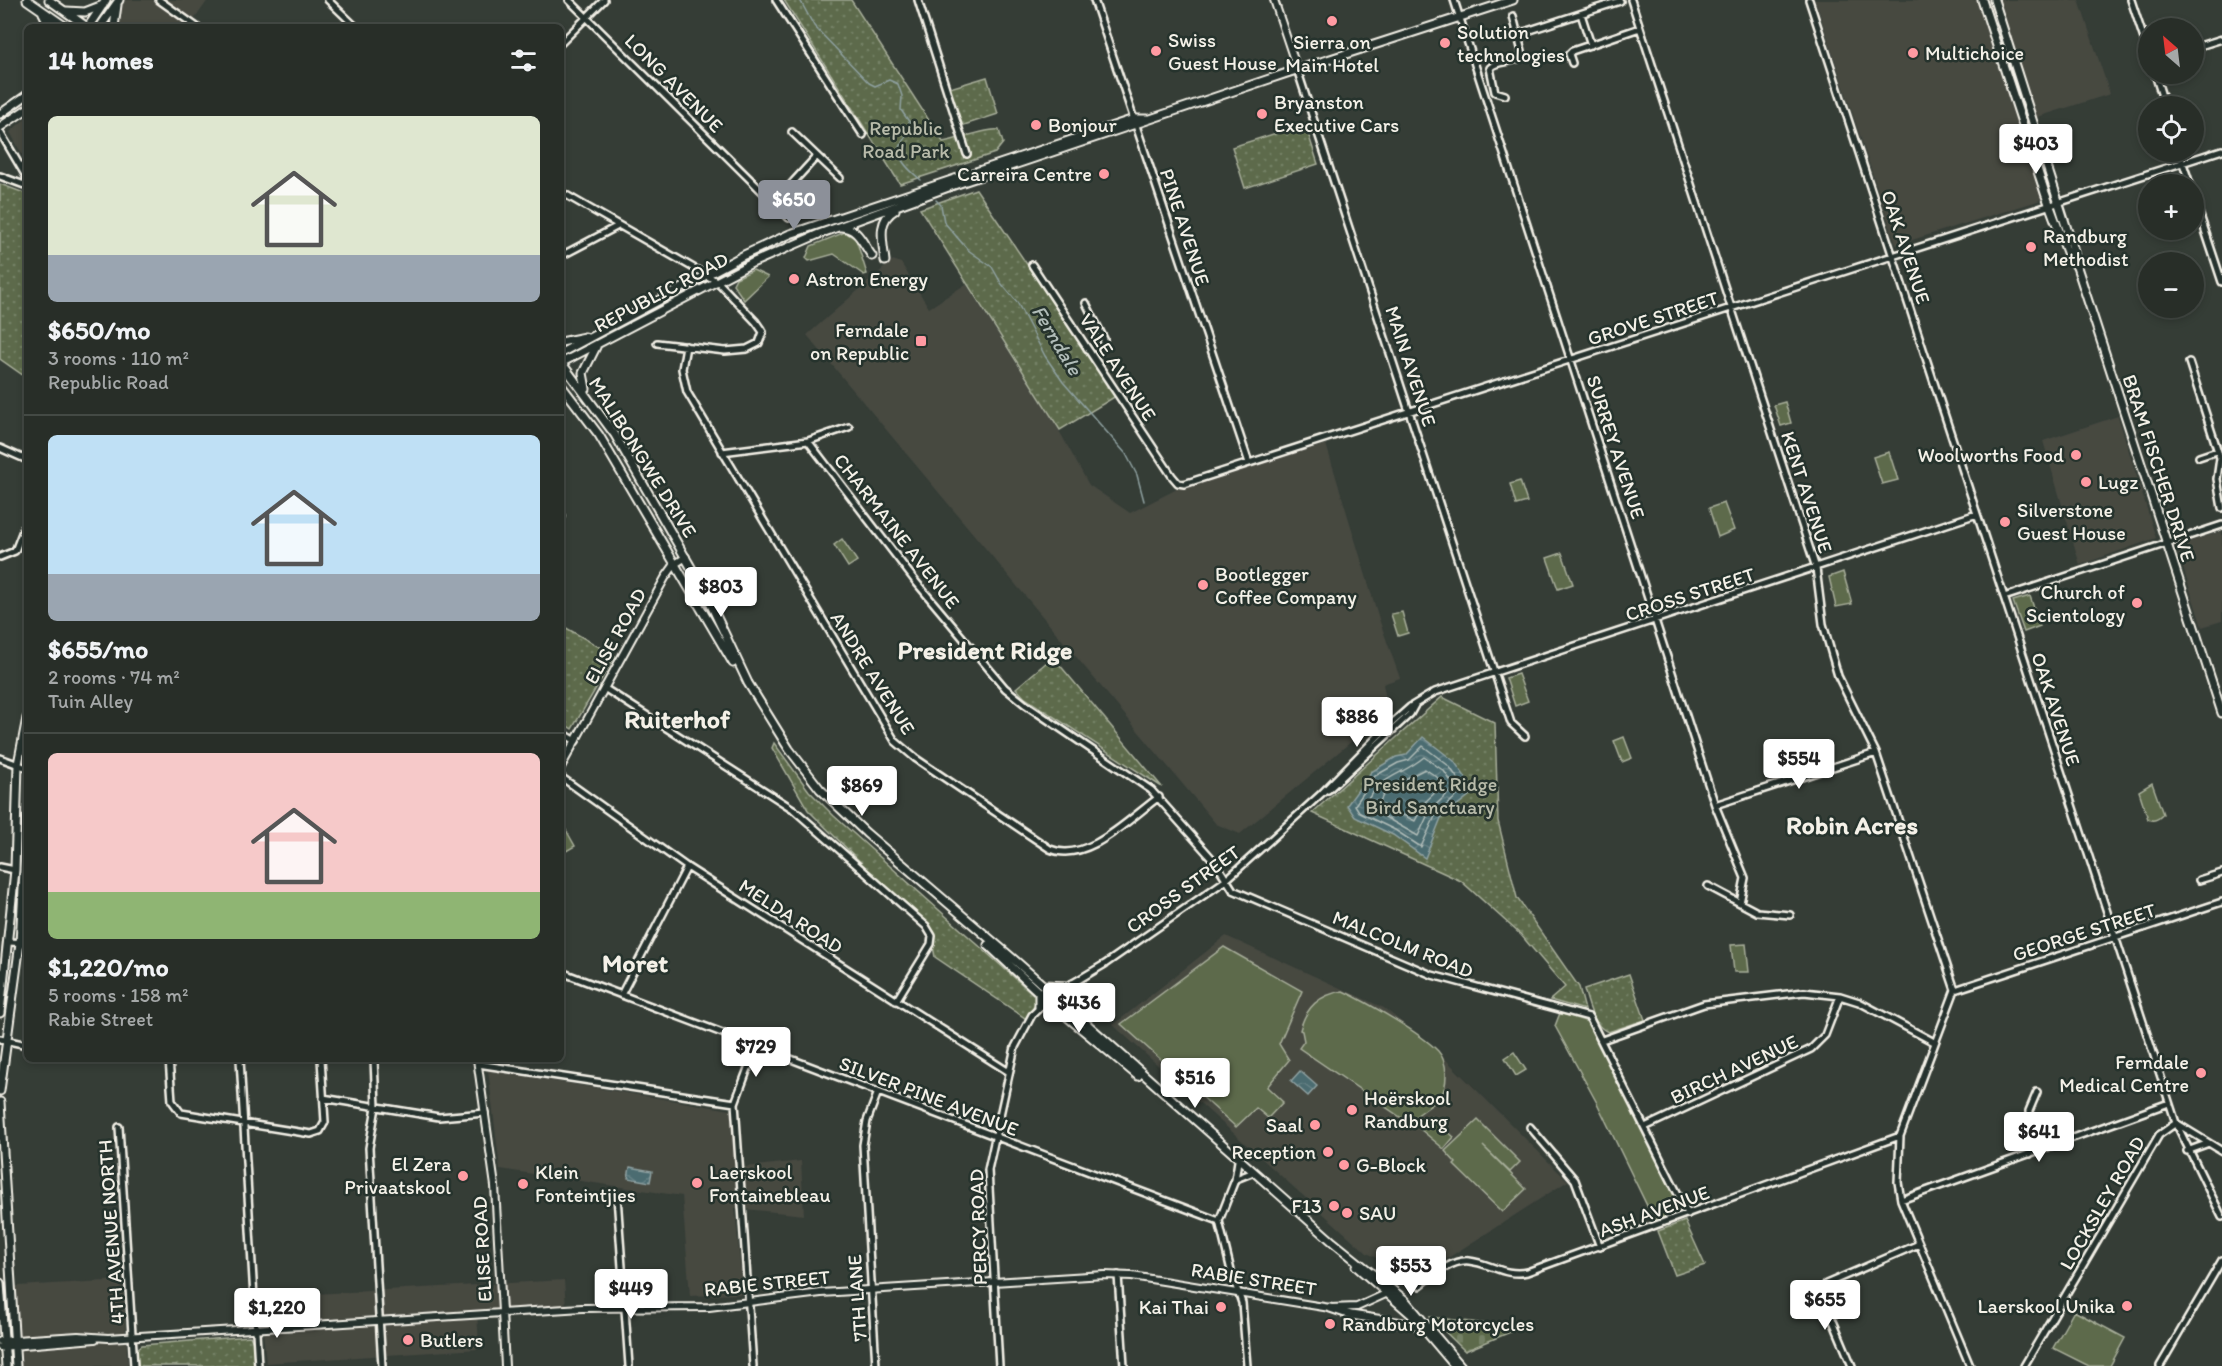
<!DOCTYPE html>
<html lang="en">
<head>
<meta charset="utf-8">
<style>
	:root { --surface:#282e28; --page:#303630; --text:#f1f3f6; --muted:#a5a8a8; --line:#444a45; --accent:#8c9099 }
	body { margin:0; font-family:Itim,sans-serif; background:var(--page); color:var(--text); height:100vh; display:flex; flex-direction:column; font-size:22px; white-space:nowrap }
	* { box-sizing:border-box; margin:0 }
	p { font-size:20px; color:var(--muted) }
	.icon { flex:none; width:33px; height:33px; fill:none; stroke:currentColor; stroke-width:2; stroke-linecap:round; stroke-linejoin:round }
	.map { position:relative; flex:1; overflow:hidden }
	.panel { position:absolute; left:24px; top:24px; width:540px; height:1038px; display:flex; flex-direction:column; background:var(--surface); border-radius:9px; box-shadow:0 3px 9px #0003,0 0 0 2px var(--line) }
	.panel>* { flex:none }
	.needle { width:39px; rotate:332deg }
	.fabs { position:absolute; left:2138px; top:18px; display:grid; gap:12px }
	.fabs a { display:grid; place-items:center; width:66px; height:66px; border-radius:50%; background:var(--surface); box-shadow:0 3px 9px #0003,0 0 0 2px var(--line); font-size:30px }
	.price { position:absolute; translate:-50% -51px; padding:0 14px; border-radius:6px; background:#fff; color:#222; font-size:20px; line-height:39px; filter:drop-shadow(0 2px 3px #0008) }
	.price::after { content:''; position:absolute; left:50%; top:36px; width:18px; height:14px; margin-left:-9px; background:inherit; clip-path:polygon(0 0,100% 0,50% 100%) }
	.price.selected { background:var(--accent); color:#fff }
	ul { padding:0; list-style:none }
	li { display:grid; align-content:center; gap:12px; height:318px; padding:0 24px }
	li+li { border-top:2px solid var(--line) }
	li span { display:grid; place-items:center; height:186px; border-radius:9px; color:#555 }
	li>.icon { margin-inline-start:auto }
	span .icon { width:108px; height:108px; fill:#fffc; stroke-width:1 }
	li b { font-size:26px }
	h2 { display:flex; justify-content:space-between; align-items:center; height:72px; padding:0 24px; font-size:26px }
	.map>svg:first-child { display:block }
</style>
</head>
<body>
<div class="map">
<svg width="2222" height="1366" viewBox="0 0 2222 1366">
	<defs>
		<pattern id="cemetery-stones" width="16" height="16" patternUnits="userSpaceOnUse" patternTransform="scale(1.5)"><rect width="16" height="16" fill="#5d6b4c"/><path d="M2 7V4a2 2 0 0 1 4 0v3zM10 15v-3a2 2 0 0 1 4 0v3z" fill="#758166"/></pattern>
		<pattern id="park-dots" width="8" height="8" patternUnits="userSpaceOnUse" patternTransform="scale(1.5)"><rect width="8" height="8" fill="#5d6b4c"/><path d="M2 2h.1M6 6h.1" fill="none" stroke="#758166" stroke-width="1.8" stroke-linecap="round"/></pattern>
		<pattern id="water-waves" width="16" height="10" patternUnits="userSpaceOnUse" patternTransform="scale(1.5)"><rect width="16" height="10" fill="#4b6c71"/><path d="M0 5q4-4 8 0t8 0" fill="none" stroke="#668185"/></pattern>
	</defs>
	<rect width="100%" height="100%" fill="#353d36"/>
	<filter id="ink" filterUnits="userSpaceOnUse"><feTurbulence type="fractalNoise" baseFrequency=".0167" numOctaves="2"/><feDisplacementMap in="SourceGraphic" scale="12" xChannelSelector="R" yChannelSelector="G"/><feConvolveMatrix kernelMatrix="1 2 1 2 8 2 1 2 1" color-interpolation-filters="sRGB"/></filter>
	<g filter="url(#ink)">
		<path fill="#464841" d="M124,0H208L189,27H112L119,17Z
			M1815,0H2079L2110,94L2019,123L2044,199L1896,245Z
			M27,117V164L10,132Z
			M893,260L901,263L929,308L966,284L1056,425L1089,485L1130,513L1177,489L1326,444L1380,622L1400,678L1383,684L1387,703L1381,717L1240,834L1216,824L807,335Z
			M2118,416L2156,538L2080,565L2043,441Z
			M2222,531V621L2202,627L2176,546Z
			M1226,936L1384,1008L1433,1047L1568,1181L1423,1274L1396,1252L1385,1262L1367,1253L1113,1025Z
			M488,1070L731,1110L735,1168L801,1161L804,1215L735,1208L743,1294L690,1296L682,1196L500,1169Z
			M122,1280L128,1366H0V1287Z
			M564,1280L566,1306L477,1310L479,1349L266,1363L260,1297Z"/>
		<path fill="#5d6b4c" stroke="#a8ae9a" stroke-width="1.5" d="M845,232L856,239L867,274L864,275L834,254L809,261L806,258L811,246Z
			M753,270L768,277L744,300L733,284L736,278Z
			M1785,402L1791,423L1781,426L1774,405Z
			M1889,452L1898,480L1882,484L1873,457Z
			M1520,481L1527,502L1516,505L1510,484Z
			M1724,503L1734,530L1718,537L1709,508Z
			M842,539L857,561L848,567L834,545Z
			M1562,553L1573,584L1558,589L1547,558Z
			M1843,572L1852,604L1836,607L1829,577Z
			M2030,596L2040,626L2024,632L2013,601Z
			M1402,612L1408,633L1398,636L1391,614Z
			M1518,674L1528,701L1515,706L1506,678Z
			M1624,737L1632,758L1622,762L1614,741Z
			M2152,783L2163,814C2159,819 2154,822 2148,819L2139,791Z
			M561,821L575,846L561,854Z
			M1746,944L1749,972H1734L1731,945Z
			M1224,947L1302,991L1279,1044L1289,1060L1267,1087L1283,1102L1268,1118L1256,1108L1236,1127L1121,1024Z
			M1343,991C1365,1001 1422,1034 1438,1051C1448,1062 1448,1084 1441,1096C1432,1107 1418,1112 1409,1123L1299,1048L1304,1041L1302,1031L1300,1030C1306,1007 1319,995 1343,991Z
			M1560,1013L1588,1022L1681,1207L1677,1212L1654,1220L1597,1103L1555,1026Z
			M1514,1052L1526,1070L1516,1076L1505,1058Z
			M1431,1117L1454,1137L1444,1149L1420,1129Z
			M1478,1120L1520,1162L1510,1172L1483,1146L1526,1189L1502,1212L1454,1165L1456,1163L1445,1151Z
			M2074,1311L2125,1338L2110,1366H2089L2053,1348Z"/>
		<path fill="url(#cemetery-stones)" stroke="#a8ae9a" stroke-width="1.5" d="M1430,1317L1520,1328L1465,1351Z"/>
		<path fill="url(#park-dots)" stroke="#a8ae9a" stroke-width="1.5" d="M784,0H851L943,142C957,140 989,127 999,130L1003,143L995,153L900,184Z
			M987,77L998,114L961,126L950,88Z
			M1305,124L1318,164L1245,188L1232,147Z
			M0,184L27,194V378L0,359Z
			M976,189L1116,396L1060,430L920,209Z
			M561,625L615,656L572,729L561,722Z
			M1053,657L1162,787L1025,698L1016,688Z
			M1442,697L1495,723L1498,821L1517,898L1579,987L1585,1010L1550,1000L1565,987L1521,935L1461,881L1312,813Z
			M774,743L809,791L834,816L1034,995L1036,1001L1028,1020L935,957L932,941L923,924L808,810L772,748Z
			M1629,974L1645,1020L1608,1032C1593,1026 1588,1003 1584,989Z
			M1685,1221L1705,1265L1675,1275L1658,1231Z
			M250,1336L254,1345L255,1366H136V1350L142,1345Z"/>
		<path fill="url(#water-waves)" stroke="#8fa1a1" stroke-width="1.5" d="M1423,737L1454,761L1475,791L1441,818L1425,858L1393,835L1355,817L1347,805L1371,772L1396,757L1406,755Z
			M1300,1071L1317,1086L1308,1096L1291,1081Z
			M630,1167L652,1171L650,1182L628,1178Z"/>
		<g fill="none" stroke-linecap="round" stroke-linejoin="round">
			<path stroke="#b0bcb8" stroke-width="1.5" d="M1423,746L1449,766L1465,789L1436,814L1421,847L1395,830L1360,813L1355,805L1375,776L1398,763L1409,760Z
				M1424,757L1444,771L1455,787L1430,810L1418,836L1364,805C1383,773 1400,777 1424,757Z
				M1425,769L1437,777L1442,786L1424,803L1415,821L1379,803L1387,788Z"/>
			<path stroke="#8fa1a1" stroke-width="1.5" d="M800,0L814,26L869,83L875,86L889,80L898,84L902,96L901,110L910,123V131C890,153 902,164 921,180
				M936,200L941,205L944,222L968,250L992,267L1001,283L1017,302L1045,356L1063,382L1126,454L1137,475L1144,501"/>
			<defs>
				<path id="minor" d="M159,0L197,27
					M328,0L356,27
					M569,0L789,218
					M776,0L863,135
					M918,0L967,154
					M1094,0L1249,463
					M1454,0L1715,805L1745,878L1740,903
					M1631,0L1816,568L1823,624L1838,676L1876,753L1955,990
					M1809,0L2176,1123L2222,1217
					M2131,0L2148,51
					M1581,14L1591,45
					M1518,34L1620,1
					M561,43L604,0
					M2193,48L2222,39
					M1572,63L1569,54L1572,51L1640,28
					M1297,69L1511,723L1525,736
					M2155,74L2165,106
					M1505,95L1495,92L1490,68C1498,59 1514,64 1523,56L1513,16
					M0,132L27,178
					M792,132L840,178
					M2179,152L2190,184
					M0,176L27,186
					M561,192L718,282L756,322L763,332L759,343L747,349L725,351L657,343
					M2193,194L2222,282
					M774,203L817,156
					M561,256L618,226
					M1032,265L1172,476L1178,483L1184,484L2222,150
					M1086,303L1104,339L1103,347
					M686,346L682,369L687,392L895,741L915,758L1050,849C1087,864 1130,818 1159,797
					M2189,362L2220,458L2217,479L2222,508
					M808,441L916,582L1005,688L1026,705L1151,790L1216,863L1233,890L1432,975L1589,1017L1688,1214
					M0,448L27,460
					M722,452L808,441L849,427
					M2199,457L2217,451
					M561,518L562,516
					M0,557L15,551L27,520
					M2004,597L2222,525
					M604,688L793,809L926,926L932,936L931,944L896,1001
					M561,732L576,741
					M0,758L27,768
					M561,777L687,867L1009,1072
					M1328,790L1410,714L1415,705
					M1715,805L1876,753
					M0,867L15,870
					M2199,880L2222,873
					M1708,886L1757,912L1790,915
					M9,942L27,943
					M561,972L1219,1221
					M1955,990L1900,1136L1898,1182L1901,1200L1970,1366
					M1955,990L2222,902
					M621,995L687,867
					M0,1039L27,1045
					M1602,1040L1704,1004L1804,992L1840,996L1859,1002L1934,1042
					M87,1059H100
					M169,1059L172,1101L181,1113L311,1134L320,1131L325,1122L321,1059
					M240,1059L258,1366
					M374,1059L376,1107L369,1148L382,1366
					M478,1064L735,1103
					M323,1098L439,1117L485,1113
					M119,1127L134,1366
					M1530,1127L1575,1180L1600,1247
					M1645,1127L1811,1049L1825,1035L1840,996
					M2187,1151L2209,1143
					M2030,1154L2029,1111L2037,1092
					M1238,1161L1235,1180L1219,1221L1232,1275L1242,1303L1247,1366
					M1236,1179L1251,1173
					M617,1196L629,1366
					M1901,1200L2169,1103
					M1118,1275L1124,1366
					M1419,1286C1431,1277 1452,1259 1469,1261C1490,1263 1505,1277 1527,1272L1900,1136
					M753,1366L735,1103L756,1047
					M876,1366L863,1145L867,1121L878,1092
					M999,1366L988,1170L1015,1047L1032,1015L1053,995L1105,964L1226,880L1321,794L1383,731L1410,707L1435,692L1977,514
					M1852,1366L1823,1297L1826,1284L1919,1244
					M2024,1366L2159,1135L2176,1123L2222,1151
					M2160,1366L2222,1260"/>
				<path id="tertiary" d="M1274,0L1297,69
					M561,767L665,578L675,564L686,557
					M477,1059L495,1186L505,1366
					M0,1341L78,1336L108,1338L582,1308L709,1307L821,1293L1104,1275L1132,1276L1330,1308L1357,1307L1390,1292
					M0,1347L95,1339"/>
				<path id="secondary" d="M27,0L66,27
					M49,0L87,27
					M1982,0L2045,193L2068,255L2077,267
					M1994,0L2073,248L2077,267L2222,713
					M66,11L85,12L103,5
					M43,13L50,27
					M88,27L106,0
					M100,27L119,0
					M114,27L117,5
					M0,114L27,95
					M0,127L27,109
					M841,227C859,228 862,243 872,256
					M885,261C883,242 876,221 895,210
					M561,342L585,337
					M561,353L744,255L790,234L1134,119H1147
					M561,362L615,435L704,590L748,683L789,749L820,789L866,833L1018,963L1333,1242L1405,1300L1461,1366
					M561,363L752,263L819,234L954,185L1287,73L1513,0
					M561,385L599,435L733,663
					M586,389L583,373L596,347
					M988,945L1047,1000L1138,1076
					M1043,985L1068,986
					M1039,992V1007
					M1067,1007L1066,999L1072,984
					M0,1013L15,870L18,764L27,718
					M0,1091L20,943L27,817
					M0,1102L16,1366
					M1356,1266L1411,1314L1455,1366
					M0,1283L6,1366
					M1330,1308L1351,1315L1422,1326"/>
			</defs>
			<use href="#minor" stroke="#f4f1e8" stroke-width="10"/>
			<use href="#tertiary" stroke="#f4f1e8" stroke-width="10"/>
			<use href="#secondary" stroke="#f4f1e8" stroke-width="11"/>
			<use href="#minor" stroke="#26332d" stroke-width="5"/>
			<use href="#tertiary" stroke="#26332d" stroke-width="6"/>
			<use href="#secondary" stroke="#26332d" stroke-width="7"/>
		</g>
	</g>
	<g fill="#ff9aa2" stroke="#26332d" stroke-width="2">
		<circle cx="1332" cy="21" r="6"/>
		<circle cx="1445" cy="43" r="6"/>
		<circle cx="1156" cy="51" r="6"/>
		<circle cx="1913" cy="53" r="6"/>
		<circle cx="1262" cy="114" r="6"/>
		<circle cx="1036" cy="125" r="6"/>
		<circle cx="1104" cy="174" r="6"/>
		<circle cx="2031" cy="247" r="6"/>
		<circle cx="794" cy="279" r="6"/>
		<rect x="915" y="335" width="12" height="12" rx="3"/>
		<circle cx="2076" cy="455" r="6"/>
		<circle cx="2086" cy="482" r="6"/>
		<circle cx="2005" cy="522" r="6"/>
		<circle cx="1203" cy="585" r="6"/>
		<circle cx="2137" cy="603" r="6"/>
		<circle cx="2201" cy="1073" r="6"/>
		<circle cx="1352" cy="1110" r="6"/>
		<circle cx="1315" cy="1125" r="6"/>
		<circle cx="1328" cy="1152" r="6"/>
		<circle cx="1344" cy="1165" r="6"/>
		<circle cx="463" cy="1176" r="6"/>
		<circle cx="697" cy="1183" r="6"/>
		<circle cx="523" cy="1184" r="6"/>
		<circle cx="1334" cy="1206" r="6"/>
		<circle cx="1347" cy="1213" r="6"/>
		<circle cx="2127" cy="1306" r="6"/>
		<circle cx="1221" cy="1307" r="6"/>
		<circle cx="1330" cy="1324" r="6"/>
		<circle cx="408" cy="1340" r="6"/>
	</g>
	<g text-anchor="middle" stroke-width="5" stroke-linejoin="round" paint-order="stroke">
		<g font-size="20" fill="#f4f1e8" stroke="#26332d" text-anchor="start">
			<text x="1457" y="39">Solution<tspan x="1457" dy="23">technologies</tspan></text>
			<text x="1168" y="47">Swiss<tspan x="1168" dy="23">Guest House</tspan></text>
			<text x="1332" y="49" text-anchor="middle">Sierra on<tspan x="1332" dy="23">Main Hotel</tspan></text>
			<text x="1925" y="60">Multichoice</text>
			<text x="1274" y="109">Bryanston<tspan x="1274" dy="23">Executive Cars</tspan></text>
			<text x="1048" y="132">Bonjour</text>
			<text x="1092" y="181" text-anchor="end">Carreira Centre</text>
			<text x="2043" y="243">Randburg<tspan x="2043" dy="23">Methodist</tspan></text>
			<text x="806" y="286">Astron Energy</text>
			<text x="909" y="337" text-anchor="end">Ferndale<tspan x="909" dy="23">on Republic</tspan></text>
			<text x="2064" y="462" text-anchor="end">Woolworths Food</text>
			<text x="2098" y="489">Lugz</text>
			<text x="2017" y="517">Silverstone<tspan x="2017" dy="23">Guest House</tspan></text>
			<text x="1215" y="581">Bootlegger<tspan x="1215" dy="23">Coffee Company</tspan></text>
			<text x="2125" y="599" text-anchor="end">Church of<tspan x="2125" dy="23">Scientology</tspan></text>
			<text x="2189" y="1069" text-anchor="end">Ferndale<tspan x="2189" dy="23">Medical Centre</tspan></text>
			<text x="1364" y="1105">Hoërskool<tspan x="1364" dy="23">Randburg</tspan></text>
			<text x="1303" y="1132" text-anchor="end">Saal</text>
			<text x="1316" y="1159" text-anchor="end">Reception</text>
			<text x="451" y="1171" text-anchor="end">El Zera<tspan x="451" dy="23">Privaatskool</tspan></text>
			<text x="1356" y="1172">G-Block</text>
			<text x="535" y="1179">Klein<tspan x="535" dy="23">Fonteintjies</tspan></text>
			<text x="709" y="1179">Laerskool<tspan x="709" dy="23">Fontainebleau</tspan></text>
			<text x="1322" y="1213" text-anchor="end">F13</text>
			<text x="1359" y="1220">SAU</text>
			<text x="2115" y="1313" text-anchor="end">Laerskool Unika</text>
			<text x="1209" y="1314" text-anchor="end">Kai Thai</text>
			<text x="1342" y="1331">Randburg Motorcycles</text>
			<text x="420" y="1347">Butlers</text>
		</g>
		<g font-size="20" fill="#f4f1e8" stroke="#26332d">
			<text transform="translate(674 83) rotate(45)" y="7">LONG AVENUE</text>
			<text transform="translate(1185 227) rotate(72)" y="7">PINE AVENUE</text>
			<text transform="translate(1906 247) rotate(72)" y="7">OAK AVENUE</text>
			<text transform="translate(661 292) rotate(-28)" y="7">REPUBLIC ROAD</text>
			<text transform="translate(1653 318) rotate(-18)" y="7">GROVE STREET</text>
			<text transform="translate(1411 366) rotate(72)" y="7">MAIN AVENUE</text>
			<text transform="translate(1118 367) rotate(57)" y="7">VALE AVENUE</text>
			<text transform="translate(1616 447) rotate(72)" y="7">SURREY AVENUE</text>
			<text transform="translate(643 457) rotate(58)" y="7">MALIBONGWE DRIVE</text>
			<text transform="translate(2159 468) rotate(72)" y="7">BRAM FISCHER DRIVE</text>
			<text transform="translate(1807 492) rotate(72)" y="7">KENT AVENUE</text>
			<text transform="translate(897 531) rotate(52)" y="7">CHARMAINE AVENUE</text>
			<text transform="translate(1690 594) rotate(-18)" y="7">CROSS STREET</text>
			<text transform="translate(615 636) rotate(-61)" y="7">ELISE ROAD</text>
			<text transform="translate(873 673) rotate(58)" y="7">ANDRE AVENUE</text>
			<text transform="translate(2056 709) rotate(72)" y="7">OAK AVENUE</text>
			<text transform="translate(1183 889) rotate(-36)" y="7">CROSS STREET</text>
			<text transform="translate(791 916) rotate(33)" y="7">MELDA ROAD</text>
			<text transform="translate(2084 932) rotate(-18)" y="7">GEORGE STREET</text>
			<text transform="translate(1403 944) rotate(22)" y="7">MALCOLM ROAD</text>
			<text transform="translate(1734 1069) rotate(-25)" y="7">BIRCH AVENUE</text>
			<text transform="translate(929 1096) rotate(21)" y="7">SILVER PINE AVENUE</text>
			<text transform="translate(2102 1203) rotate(-60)" y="7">LOCKSLEY ROAD</text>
			<text transform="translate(1654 1211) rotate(-20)" y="7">ASH AVENUE</text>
			<text transform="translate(978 1227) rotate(-92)" y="7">PERCY ROAD</text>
			<text transform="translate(111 1232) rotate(-94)" y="7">4TH AVENUE NORTH</text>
			<text transform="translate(482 1249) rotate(-93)" y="7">ELISE ROAD</text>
			<text transform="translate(1254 1279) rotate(9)" y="7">RABIE STREET</text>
			<text transform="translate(767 1283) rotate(-6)" y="7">RABIE STREET</text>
			<text transform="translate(857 1298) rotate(-94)" y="7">7TH LANE</text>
		</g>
		<g font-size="20" fill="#b8bbaa" stroke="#26332d">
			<text x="906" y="135">Republic<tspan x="906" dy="23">Road Park</tspan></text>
			<text x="1430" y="791">President Ridge<tspan x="1430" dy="23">Bird Sanctuary</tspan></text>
		</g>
		<g font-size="21" font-style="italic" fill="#b0bcb8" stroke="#26332d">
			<text transform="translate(1057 340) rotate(59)" y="7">Ferndale</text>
		</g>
		<g font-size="26" font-weight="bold" fill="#f4f1e8" stroke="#26332d">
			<text x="985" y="659">President Ridge</text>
			<text x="677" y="728">Ruiterhof</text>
			<text x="1852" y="834">Robin Acres</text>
			<text x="635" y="972">Moret</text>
		</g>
	</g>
</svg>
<div class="fabs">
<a><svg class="needle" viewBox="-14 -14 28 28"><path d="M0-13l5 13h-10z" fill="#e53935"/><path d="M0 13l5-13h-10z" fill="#a5a8a8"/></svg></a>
<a><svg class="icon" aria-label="locate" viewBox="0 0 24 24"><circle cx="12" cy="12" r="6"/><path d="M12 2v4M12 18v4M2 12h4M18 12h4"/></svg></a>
<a>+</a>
<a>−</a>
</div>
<b class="price" style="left:2036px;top:175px">$403</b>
<b class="price selected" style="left:794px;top:231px">$650</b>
<b class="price" style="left:721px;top:618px">$803</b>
<b class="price" style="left:1357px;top:748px">$886</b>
<b class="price" style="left:1799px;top:790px">$554</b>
<b class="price" style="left:862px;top:817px">$869</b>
<b class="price" style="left:1079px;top:1034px">$436</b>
<b class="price" style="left:756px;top:1078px">$729</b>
<b class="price" style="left:1195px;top:1109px">$516</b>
<b class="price" style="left:2039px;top:1163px">$641</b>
<b class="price" style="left:1411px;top:1297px">$553</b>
<b class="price" style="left:631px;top:1320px">$449</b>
<b class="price" style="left:1825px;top:1331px">$655</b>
<b class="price" style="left:277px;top:1339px">$1,220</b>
<section class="panel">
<h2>14 homes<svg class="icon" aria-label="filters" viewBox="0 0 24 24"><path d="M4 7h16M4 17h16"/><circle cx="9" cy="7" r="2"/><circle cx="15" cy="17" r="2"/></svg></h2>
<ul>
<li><span style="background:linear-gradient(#dfe7d0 75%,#9aa5b1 0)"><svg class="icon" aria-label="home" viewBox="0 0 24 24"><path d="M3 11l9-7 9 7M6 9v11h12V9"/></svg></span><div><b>$650/mo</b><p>3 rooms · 110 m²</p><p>Republic Road</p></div></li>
<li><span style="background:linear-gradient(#bfe0f5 75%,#9aa5b1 0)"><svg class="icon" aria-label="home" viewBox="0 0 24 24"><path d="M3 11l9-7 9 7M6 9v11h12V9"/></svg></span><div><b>$655/mo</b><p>2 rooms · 74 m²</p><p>Tuin Alley</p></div></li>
<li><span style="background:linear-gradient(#f6c9c9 75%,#8fb573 0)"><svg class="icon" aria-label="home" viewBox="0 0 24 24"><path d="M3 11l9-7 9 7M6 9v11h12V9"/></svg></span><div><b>$1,220/mo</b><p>5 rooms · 158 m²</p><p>Rabie Street</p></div></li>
</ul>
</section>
</div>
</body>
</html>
